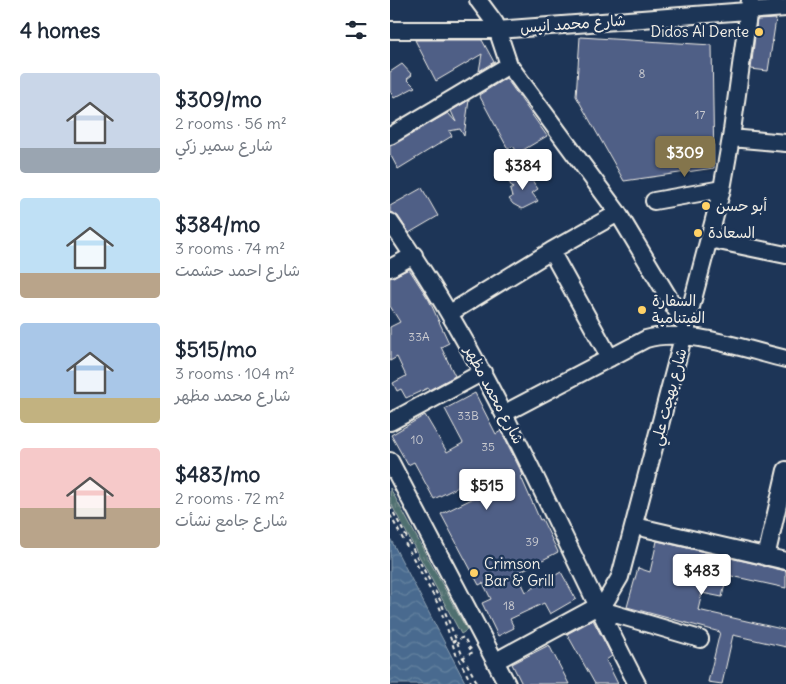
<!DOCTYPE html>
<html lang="en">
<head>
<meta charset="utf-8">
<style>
	:root { --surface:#fff; --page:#f6f6f7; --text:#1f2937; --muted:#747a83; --accent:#84754c }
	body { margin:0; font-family:Delius,"Playpen Sans Arabic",sans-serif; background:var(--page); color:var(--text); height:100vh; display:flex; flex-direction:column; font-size:19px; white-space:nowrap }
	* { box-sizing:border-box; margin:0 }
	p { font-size:16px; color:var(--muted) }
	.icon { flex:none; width:28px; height:28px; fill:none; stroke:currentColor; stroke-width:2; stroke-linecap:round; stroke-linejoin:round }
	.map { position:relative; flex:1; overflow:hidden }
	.details { display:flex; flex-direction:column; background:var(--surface); width:390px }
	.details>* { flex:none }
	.price { position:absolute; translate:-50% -42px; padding:0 11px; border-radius:5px; background:#fff; color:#222; font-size:16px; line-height:32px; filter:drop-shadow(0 1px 2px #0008) }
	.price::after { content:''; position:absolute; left:50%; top:30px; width:15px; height:11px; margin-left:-8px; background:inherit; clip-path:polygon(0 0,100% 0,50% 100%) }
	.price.active { background:var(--accent); color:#fff }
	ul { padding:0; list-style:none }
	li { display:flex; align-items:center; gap:15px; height:125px; padding:0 20px }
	li span { display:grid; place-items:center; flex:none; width:140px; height:100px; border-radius:5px; color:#555 }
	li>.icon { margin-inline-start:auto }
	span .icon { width:60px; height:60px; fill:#fffc; stroke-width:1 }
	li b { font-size:21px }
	h2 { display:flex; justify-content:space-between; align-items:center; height:60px; padding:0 20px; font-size:21px }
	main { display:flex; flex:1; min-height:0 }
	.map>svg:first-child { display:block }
</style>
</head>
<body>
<main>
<section class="details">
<h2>4 homes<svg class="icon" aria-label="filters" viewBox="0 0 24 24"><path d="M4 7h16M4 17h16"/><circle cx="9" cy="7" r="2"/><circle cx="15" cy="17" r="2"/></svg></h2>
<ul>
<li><span style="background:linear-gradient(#c9d6e8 75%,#9aa5b1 0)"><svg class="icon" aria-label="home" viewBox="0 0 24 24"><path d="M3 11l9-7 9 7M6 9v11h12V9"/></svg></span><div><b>$309/mo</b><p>2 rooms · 56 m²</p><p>شارع سمير زكي</p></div></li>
<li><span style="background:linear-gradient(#bfe0f5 75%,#b9a48a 0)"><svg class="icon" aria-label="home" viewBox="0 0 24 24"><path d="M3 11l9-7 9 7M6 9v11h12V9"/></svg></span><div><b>$384/mo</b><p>3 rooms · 74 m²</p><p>شارع احمد حشمت</p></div></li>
<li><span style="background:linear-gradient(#a9c7e8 75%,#c2b280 0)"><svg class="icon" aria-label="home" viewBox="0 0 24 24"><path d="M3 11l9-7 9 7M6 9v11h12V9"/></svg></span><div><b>$515/mo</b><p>3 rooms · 104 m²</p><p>شارع محمد مظهر</p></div></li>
<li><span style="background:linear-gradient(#f6c9c9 60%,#b9a48a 0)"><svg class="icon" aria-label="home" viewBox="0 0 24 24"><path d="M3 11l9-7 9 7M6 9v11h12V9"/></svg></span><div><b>$483/mo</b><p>2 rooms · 72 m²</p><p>شارع جامع نشأت</p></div></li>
</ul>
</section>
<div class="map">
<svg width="396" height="684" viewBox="0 0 396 684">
	<defs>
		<pattern id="grass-tufts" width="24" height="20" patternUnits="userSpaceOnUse" patternTransform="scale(1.25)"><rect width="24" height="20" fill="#506f6f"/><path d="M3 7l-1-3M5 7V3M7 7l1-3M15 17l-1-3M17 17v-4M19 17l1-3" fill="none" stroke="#6a8484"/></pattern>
		<pattern id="water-waves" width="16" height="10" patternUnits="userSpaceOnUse" patternTransform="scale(1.25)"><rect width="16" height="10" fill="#496b8f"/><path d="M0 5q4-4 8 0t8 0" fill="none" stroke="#64819f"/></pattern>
	</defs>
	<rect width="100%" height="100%" fill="#1d3557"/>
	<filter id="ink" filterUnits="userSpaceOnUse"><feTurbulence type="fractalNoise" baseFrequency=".02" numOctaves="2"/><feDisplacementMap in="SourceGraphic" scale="10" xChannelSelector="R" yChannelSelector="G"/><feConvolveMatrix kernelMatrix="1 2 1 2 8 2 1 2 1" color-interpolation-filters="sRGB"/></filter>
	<g filter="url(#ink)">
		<path fill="url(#grass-tufts)" stroke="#a2b0ac" d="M0,488L77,630L71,634L0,502Z"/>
		<path fill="url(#water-waves)" stroke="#8da1b3" d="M0,538L76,684H0Z"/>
		<path fill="#505e86" stroke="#f4f1e8" d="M386,19L378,71L361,69L367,20Z
			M190,37L322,45L324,168L234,181L186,96Z
			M25,40H92L104,62L89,71L92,54L46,81Z
			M12,64L22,75L17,79L25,87L4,98L0,91V72Z
			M116,78L157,136L128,153L123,146L118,149L89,95Z
			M79,100L74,136L70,129L59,131L62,136L8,169L0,154V146L58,113L66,122L61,111Z
			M137,173L148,189L142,193L148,201L132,209L123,204L119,199L122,197L120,190L123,188L118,181Z
			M32,188L48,216L19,233L8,216L0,212V206Z
			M19,269L39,300L59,343L51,347L65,376L39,390L38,388L16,398L11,389L7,391L3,383L16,376L7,357L0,361V327L10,322L0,306V278Z
			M85,393L106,434L111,431L133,475L131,477L150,520L152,519L168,552L127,573L136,592L171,572L186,599L160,614L154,603L120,619L124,628L108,636L92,603L101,599L93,583L89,585L51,514L92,494L84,479L44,499L24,462L18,465L1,435L35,415L57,452L73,443L55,409Z
			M267,541L396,571V588L337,575L332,597L312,593L308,610L396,630V647L343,635L332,684L318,682L330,632L237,607L248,568L260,572Z
			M203,620L222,656L216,660L228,684H205L177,634Z
			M159,645L179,684H132L122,664Z"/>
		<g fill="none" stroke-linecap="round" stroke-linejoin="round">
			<defs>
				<path id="minor" d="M88,0L105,23L119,65L228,213L297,328
					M0,30H107L396,8
					M0,136L119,65
					M341,138L396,143
					M264,201L332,189
					M0,222C102,365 166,529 247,684
					M319,239L396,255
					M161,251L220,358
					M0,268L24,255
					M60,313L161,251L228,213
					M115,413L256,339C294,327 357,350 396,359
					M0,422L93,372
					M0,461L117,684
					M245,526L396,561
					M376,557L396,470
					M208,609L310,639
					M106,661L206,607L217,599L230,577L332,189L341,138L360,0"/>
			</defs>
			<use href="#minor" stroke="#f4f1e8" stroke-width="20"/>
			<path stroke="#f4f1e8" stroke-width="2" stroke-dasharray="4 4" stroke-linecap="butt" d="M0,506L51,602L73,657L88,684
				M0,515L50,608L66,654L82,684
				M62,642L74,637L80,649L83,647
				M72,658L85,651"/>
			<use href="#minor" stroke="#1d3557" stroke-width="16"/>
		</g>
	</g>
	<g fill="#ffd166" stroke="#1d3557" stroke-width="2">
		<circle cx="369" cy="32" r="5"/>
		<circle cx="316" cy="206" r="5"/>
		<circle cx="308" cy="233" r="5"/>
		<circle cx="252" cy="310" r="5"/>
		<circle cx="84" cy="573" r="5"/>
	</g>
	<g text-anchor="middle" stroke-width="5" stroke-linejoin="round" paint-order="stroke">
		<g font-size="12" fill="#cbccd0">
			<text x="252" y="78">8</text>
			<text x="310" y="119">17</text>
			<text x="29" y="341">33A</text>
			<text x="78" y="420">33B</text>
			<text x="27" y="444">10</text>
			<text x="98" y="451">35</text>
			<text x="142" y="546">39</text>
			<text x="119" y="610">18</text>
		</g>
		<g font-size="15" fill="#f4f1e8" stroke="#1d3557">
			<text transform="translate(183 24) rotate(-4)" y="5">شارع محمد انيس</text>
			<text transform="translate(104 395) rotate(62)" y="5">شارع محمد مظهر</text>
			<text transform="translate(279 397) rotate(-75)" y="5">شارع بهجت علي</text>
		</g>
		<g font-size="15" fill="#f4f1e8" stroke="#1d3557" text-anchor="start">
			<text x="359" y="37" text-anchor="end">Didos Al Dente</text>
			<text x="326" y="211">أبو حسن</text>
			<text x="318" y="238">السعادة</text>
			<text x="262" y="306">السفارة<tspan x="262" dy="17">الفيتنامية</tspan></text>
			<text x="94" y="569">Crimson<tspan x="94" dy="17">Bar &amp; Grill</tspan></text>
		</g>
	</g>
</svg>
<b class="price active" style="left:295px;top:178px">$309</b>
<b class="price" style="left:133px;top:191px">$384</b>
<b class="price" style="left:97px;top:511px">$515</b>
<b class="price" style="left:312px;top:596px">$483</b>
</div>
</main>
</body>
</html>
